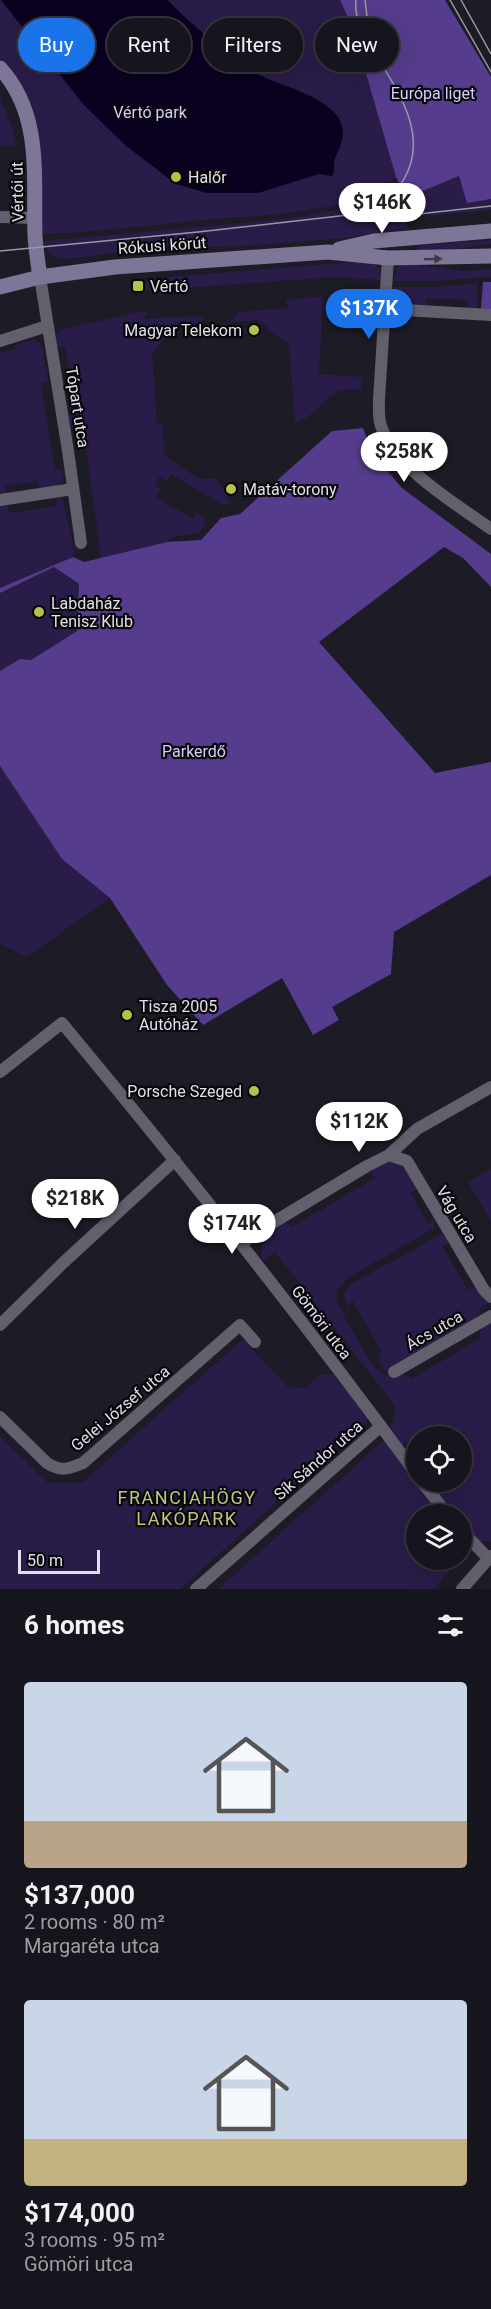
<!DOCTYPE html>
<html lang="en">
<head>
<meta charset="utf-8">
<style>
	:root { --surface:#16141c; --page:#1f1d25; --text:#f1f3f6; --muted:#9e9ea3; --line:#35333b; --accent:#1a73e8 }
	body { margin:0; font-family:Roboto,sans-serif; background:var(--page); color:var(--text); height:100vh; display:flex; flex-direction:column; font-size:22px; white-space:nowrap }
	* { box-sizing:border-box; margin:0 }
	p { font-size:20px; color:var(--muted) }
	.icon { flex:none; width:33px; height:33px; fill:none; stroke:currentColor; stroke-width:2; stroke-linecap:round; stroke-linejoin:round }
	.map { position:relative; height:1589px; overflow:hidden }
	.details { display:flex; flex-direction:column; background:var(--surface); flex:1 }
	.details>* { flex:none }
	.top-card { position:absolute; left:18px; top:18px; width:456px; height:54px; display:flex; gap:12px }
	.controls { position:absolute; left:406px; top:1426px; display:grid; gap:12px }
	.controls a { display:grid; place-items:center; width:66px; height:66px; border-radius:50%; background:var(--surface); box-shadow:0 6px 24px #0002,0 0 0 2px var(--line); font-size:30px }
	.scale { position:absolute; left:18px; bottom:15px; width:82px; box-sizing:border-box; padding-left:6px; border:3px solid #e1e0e7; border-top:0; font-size:16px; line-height:21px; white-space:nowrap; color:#e1e0e7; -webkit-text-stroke:4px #07060a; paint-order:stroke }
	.price { position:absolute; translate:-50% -51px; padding:0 14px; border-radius:21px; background:#fff; color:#222; font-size:20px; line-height:39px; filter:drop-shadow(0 2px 3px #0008) }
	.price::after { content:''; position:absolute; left:50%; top:36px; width:18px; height:14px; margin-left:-9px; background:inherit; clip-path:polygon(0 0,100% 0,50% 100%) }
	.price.selected { background:var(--accent); color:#fff }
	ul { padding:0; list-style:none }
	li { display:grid; align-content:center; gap:12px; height:318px; padding:0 24px }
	li span { display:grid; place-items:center; height:186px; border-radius:6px; color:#555 }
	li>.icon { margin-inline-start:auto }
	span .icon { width:108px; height:108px; fill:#fffc; stroke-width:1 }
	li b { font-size:26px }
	h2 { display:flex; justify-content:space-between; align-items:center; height:72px; padding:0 24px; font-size:26px }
	.tag { padding:0 21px; border-radius:27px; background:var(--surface); box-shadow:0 6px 24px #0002,0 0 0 2px var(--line); font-size:21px; line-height:54px }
	.tag.selected { background:var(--accent); color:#fff }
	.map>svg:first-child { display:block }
</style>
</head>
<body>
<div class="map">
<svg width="491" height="1589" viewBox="0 0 491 1589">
	<rect width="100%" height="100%" fill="#1d1b25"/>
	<path fill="#291c48" d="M0,0H340L353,29L396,177C380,190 367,199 347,204L286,213L251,217H233L83,232L41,234C41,171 48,107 0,58Z
		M0,99L12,125L16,146H0Z
		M460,176L467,202L491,199V210L414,217L406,198Z
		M393,188L397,191L408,228L347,238L245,246L155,248L65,259C52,258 48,253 42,241L285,219L365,205Z
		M491,240V244L436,252H417L418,245Z
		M342,263C361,263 381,256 382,280L334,277L145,291L142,282L168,277Z
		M407,264L468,271L491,269V277L433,281H393L398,267Z
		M478,283L477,309L468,308V300L427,298L426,306C411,304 393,306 393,287H435Z
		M323,296L319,374L362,377L361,389C319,387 327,412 295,423L289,344L257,320L230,322L239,312L289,308L285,300Z
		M149,310L144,319L194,316L203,318V324L174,326L152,354L157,423H162L165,456L199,479L216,478L231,503L223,505L171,474L167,481L159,477L155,485L161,489L156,497L193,519L197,512L205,520L204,527L199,533L171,537L167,542L101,558L83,424L70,426L68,415L77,414L65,346L57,347C55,339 55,334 62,329Z
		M34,339L42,345L48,381L41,384L55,470H62L63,480L58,486L39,489L37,481L5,486L6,494L0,495V353L15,349V345Z
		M399,433C413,433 423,434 434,443L435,464C420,464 403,449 396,438Z
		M56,497H62L74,549L73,557L0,588V505L7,504L9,513L57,506Z
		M54,567L72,581L79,584L77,631L31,660L20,659L0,671V593Z
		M0,766L62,859L110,898L27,957L0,944Z
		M388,1161L404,1167L417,1189L410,1193L428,1223L434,1219V1228L346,1279L337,1291L336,1299C342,1313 371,1367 382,1374C394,1381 399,1367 412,1379L479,1339L481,1326L491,1322V1541H478L462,1523V1515H456L430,1482H462V1437H417V1456L406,1442L402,1445L390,1429L396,1407L275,1252L262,1261V1245L278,1222H286L292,1227L375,1178L370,1171Z
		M491,1169V1221L468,1182Z
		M442,1234L449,1243L442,1246L468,1290L474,1287L490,1302L479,1310L476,1318L387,1371L379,1363L381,1350L352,1300L347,1308L344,1294L351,1284Z
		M243,1339L288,1387L306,1388L321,1374L334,1375L368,1419L180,1589H0V1436L48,1483L83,1482Z
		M384,1440L443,1515H417V1560H461L446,1574L435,1589H218Z"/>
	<path fill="#553c8c" d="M340,0H445L491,77V199L467,203L459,176L406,198L396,177L353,29Z
		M483,282H491V309H481Z
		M363,428L373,454L402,488L491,554V587L463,558L444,547L319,642L435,773L491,762V875L394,932L391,974L332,1007L339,1020L313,1035L282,978L203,1025L167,985L110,898L62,859L0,766V671L20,659L31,660L77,631L79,584L54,567L0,593V588L73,557L84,562L167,542L201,540L221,518L240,514L332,431Z"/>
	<path fill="#0a0020" d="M1,0H168C188,23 230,56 256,73C279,87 341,97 343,132C343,141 339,150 335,158C333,165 336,170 332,176L319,174L258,193H207L176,184L125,145L83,104Z"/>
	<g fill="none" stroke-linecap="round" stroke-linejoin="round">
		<path stroke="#63606d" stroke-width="12" d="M0,217L35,218
			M388,258L379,399C379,408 378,418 381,426C397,470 455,503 491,529
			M40,277L68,451L81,543
			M386,309L491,315
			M0,341L47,326
			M0,500L73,489
			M0,1072L62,1023C185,1171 304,1321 417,1475
			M389,1155L407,1161L484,1290L491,1297
			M242,1243L259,1231L367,1166L389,1155L417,1129L491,1087
			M0,1325L64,1262L175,1160
			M394,1372L491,1316
			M0,1417L47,1463C61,1472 69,1469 83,1463L240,1325L255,1342
			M422,1482L448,1515
			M462,1531L488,1558
			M196,1589L381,1426
			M462,1589L491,1556"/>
		<path stroke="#7d7696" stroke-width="15" d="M0,68C43,115 33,177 35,236C36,250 38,264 40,277
			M339,249L374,241L491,231
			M0,287L40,277L115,267L328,252L388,258L491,256"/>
		<path stroke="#9a99a1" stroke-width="1.5" d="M365,0L369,33
			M450,0L491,72
			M461,0L491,54
			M355,221L491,206
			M0,251L198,232L357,214C377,208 393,197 404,179C431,133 394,86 371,47C363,33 354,18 356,0"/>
	</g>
	<defs><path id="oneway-solid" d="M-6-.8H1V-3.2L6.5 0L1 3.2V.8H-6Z" transform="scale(1.5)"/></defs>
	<use fill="#3c3849" href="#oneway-solid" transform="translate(433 259) rotate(-1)"/>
	<g fill="#b6c149" stroke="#07060a" stroke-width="2">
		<circle cx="176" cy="177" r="6"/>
		<rect x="132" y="280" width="12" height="12" rx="3"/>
		<circle cx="254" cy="330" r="6"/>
		<circle cx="231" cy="489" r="6"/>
		<circle cx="39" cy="612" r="6"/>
		<circle cx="127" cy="1015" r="6"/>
		<circle cx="254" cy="1091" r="6"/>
	</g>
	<g text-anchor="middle" stroke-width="4.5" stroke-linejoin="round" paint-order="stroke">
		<g font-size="16" fill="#d7cefc" stroke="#07060a">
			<text x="433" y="99">Európa liget</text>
			<text x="150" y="118">Vértó park</text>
			<text x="194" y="757">Parkerdő</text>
		</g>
		<g font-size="16" fill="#e1e0e7" stroke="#07060a" text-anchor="start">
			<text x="188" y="183">Halőr</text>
			<text x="150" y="292">Vértó</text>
			<text x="242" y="336" text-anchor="end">Magyar Telekom</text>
			<text x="243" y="495">Matáv-torony</text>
			<text x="51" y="609">Labdaház<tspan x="51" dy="18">Tenisz Klub</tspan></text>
			<text x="139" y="1012">Tisza 2005<tspan x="139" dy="18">Autóház</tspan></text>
			<text x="242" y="1097" text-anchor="end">Porsche Szeged</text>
		</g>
		<g font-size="16" fill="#e1e0e7" stroke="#07060a">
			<text transform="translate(17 192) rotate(-91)" y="6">Vértói út</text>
			<text transform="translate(162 245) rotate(-4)" y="6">Rókusi körút</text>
			<text transform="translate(78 407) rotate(81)" y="6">Tópart utca</text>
			<text transform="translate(457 1214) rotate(59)" y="6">Vág utca</text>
			<text transform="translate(322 1322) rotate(53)" y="6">Gömöri utca</text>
			<text transform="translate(434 1330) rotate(-30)" y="6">Ács utca</text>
			<text transform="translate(120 1408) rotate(-40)" y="6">Gelei József utca</text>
			<text transform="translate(318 1460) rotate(-41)" y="6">Sík Sándor utca</text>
		</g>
		<g font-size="18" letter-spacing="1.5" fill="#bec77b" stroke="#07060a">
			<text x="187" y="1504">FRANCIAHÖGY<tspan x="187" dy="21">LAKÓPARK</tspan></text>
		</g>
	</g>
</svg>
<div class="controls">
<a><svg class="icon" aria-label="locate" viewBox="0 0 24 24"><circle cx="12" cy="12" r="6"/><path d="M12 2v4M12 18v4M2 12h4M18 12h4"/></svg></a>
<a><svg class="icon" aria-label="layers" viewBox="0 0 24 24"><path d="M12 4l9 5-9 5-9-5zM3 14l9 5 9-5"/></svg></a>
</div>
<div class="scale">50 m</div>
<b class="price" style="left:382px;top:234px">$146K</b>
<b class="price selected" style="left:369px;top:340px">$137K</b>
<b class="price" style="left:404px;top:483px">$258K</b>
<b class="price" style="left:359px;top:1153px">$112K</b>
<b class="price" style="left:75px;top:1230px">$218K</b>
<b class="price" style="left:232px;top:1255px">$174K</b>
<div class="top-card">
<a class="tag selected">Buy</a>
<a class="tag">Rent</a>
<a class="tag">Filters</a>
<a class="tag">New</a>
</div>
</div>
<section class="details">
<h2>6 homes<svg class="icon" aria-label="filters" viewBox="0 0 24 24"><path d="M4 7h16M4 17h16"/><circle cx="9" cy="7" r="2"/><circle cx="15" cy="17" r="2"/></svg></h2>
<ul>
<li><span style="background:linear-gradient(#c9d6e8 75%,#b9a48a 0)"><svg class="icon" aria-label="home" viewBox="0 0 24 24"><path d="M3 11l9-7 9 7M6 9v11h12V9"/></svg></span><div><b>$137,000</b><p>2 rooms · 80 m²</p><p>Margaréta utca</p></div></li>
<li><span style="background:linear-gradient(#c9d6e8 75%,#c2b280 0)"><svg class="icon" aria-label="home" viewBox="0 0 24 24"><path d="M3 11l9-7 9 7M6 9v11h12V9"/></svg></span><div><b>$174,000</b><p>3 rooms · 95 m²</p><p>Gömöri utca</p></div></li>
</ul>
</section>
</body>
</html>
